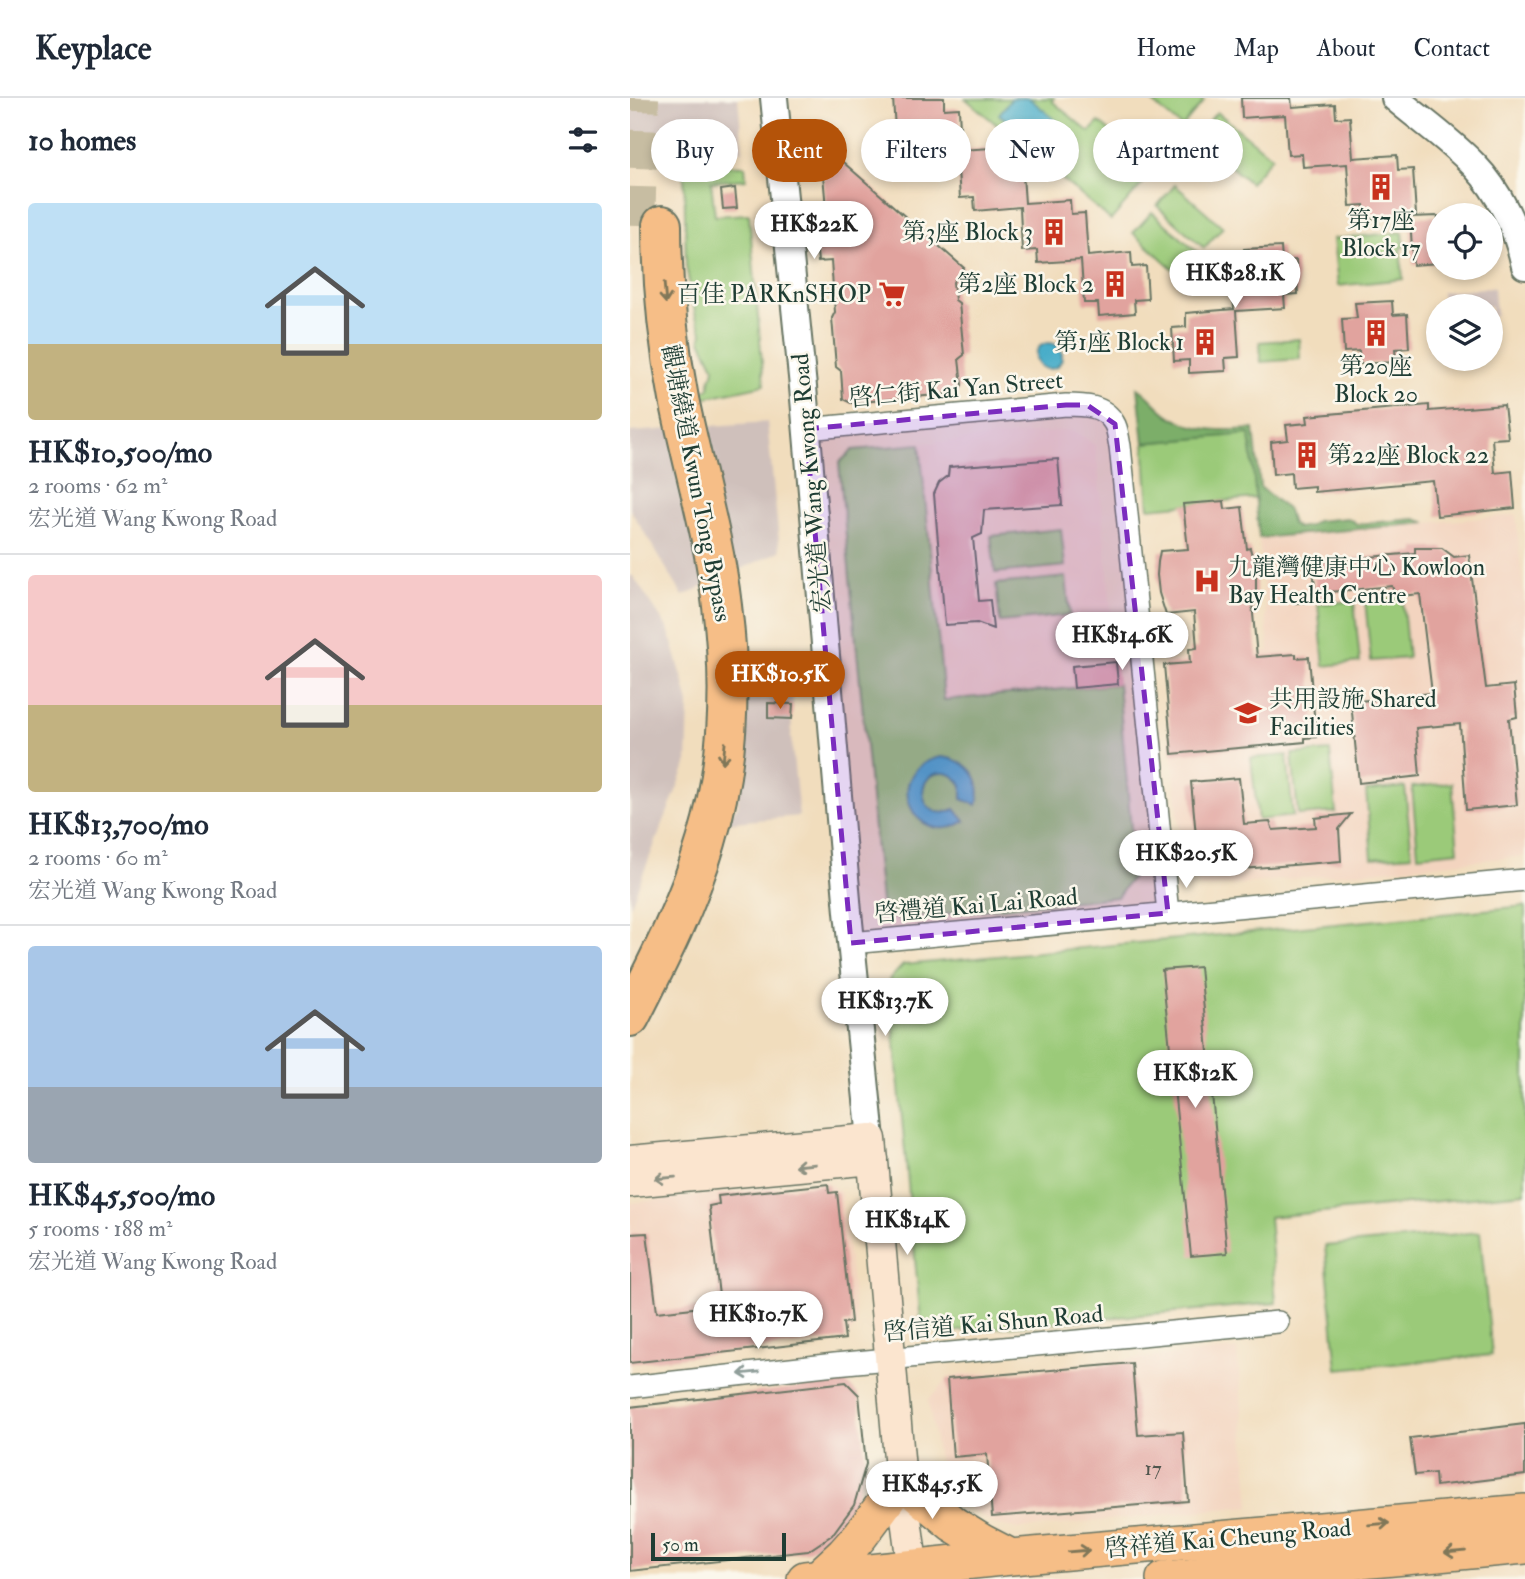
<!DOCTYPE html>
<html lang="en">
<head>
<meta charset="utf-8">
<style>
	:root { --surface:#fff; --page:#f2f2f3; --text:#1f2937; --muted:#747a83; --line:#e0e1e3; --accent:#b45309 }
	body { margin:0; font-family:"IM FELL Double Pica","Noto Serif TC",serif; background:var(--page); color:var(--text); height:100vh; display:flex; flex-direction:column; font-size:26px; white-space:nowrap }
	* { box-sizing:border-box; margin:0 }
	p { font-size:23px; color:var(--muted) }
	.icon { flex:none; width:38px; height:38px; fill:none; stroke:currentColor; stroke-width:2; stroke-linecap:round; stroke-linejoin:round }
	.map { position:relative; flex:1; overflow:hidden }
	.sheet { display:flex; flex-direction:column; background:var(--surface); width:630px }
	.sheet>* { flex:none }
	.banner { position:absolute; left:21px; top:21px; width:665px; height:63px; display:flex; gap:14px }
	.controls { position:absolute; left:796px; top:105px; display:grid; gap:14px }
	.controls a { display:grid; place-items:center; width:77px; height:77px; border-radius:50%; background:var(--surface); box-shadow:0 4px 10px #0003; font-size:35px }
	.scale { position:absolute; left:21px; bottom:18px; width:135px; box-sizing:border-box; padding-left:7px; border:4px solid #1f3d34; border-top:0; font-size:19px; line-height:24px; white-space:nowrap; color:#1f3d34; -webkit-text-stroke:5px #fbf7ec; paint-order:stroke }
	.price { position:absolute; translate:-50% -60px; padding:0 16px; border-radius:24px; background:#fff; color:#222; font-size:23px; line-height:46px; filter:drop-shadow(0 2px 4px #0008) }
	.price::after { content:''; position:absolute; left:50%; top:42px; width:21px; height:16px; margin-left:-10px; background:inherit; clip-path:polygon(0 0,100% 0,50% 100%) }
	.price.selected { background:var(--accent); color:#fff }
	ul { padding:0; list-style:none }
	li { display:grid; align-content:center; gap:14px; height:371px; padding:0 28px }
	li+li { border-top:2px solid var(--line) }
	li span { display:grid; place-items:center; height:217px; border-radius:7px; color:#555 }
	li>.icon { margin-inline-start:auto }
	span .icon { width:126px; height:126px; fill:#fffc; stroke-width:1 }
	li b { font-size:30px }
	h2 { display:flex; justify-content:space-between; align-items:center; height:84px; padding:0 28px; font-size:30px }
	.chip { padding:0 24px; border-radius:32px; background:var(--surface); box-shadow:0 4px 10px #0003; font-size:24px; line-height:63px }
	.chip.selected { background:var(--accent); color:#fff }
	header { display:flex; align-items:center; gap:42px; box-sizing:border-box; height:98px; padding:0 35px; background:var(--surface); border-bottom:2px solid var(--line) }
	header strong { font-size:33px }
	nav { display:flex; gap:38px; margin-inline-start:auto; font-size:24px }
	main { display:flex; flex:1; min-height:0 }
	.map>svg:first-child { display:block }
</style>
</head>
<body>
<header>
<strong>Keyplace</strong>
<nav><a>Home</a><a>Map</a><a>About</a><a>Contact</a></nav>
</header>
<main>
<section class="sheet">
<h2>10 homes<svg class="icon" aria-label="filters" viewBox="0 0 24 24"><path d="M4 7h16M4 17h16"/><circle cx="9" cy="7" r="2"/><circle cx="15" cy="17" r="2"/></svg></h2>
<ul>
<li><span style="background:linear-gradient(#bfe0f5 65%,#c2b280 0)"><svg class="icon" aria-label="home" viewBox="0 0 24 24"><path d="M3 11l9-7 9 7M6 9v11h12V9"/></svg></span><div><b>HK$10,500/mo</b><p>2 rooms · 62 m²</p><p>宏光道 Wang Kwong Road</p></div></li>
<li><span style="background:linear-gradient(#f6c9c9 60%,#c2b280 0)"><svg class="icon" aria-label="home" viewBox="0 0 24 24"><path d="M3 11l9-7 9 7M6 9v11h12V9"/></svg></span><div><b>HK$13,700/mo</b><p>2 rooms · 60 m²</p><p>宏光道 Wang Kwong Road</p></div></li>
<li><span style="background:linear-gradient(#a9c7e8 65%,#9aa5b1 0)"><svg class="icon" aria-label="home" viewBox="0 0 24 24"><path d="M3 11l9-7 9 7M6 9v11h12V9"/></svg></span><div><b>HK$45,500/mo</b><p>5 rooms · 188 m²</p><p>宏光道 Wang Kwong Road</p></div></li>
</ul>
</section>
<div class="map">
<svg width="895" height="1481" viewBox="0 0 895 1481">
	<rect width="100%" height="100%" fill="#fbf7ec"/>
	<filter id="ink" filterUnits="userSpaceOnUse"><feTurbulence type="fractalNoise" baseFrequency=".0143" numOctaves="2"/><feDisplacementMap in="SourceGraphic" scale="14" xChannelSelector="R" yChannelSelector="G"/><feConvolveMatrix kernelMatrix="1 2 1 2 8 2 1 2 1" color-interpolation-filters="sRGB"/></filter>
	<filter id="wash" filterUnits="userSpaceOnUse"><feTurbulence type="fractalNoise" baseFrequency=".00686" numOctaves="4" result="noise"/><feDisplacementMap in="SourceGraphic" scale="28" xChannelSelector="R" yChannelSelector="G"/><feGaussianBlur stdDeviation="1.57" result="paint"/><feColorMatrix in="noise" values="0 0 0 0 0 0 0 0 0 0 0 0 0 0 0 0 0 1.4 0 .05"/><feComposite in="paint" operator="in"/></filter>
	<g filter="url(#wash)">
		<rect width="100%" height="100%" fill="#f1ddbd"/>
		<path fill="#f3d4bf" d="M444,332L466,348L488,586L314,602L290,346Z
			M886,417L895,515V758L571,790L553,773L534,563L639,553L629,440Z
			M196,1083L211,1095L227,1228L215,1241L0,1265V1105Z
			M607,1251L620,1408L388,1431L365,1426L343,1413L328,1400L316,1380L308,1360L298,1302L321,1278Z"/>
		<path fill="#cfc0bb" d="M0,0H108L113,53L0,50Z
			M864,189L866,216L861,220V208H813L812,194Z
			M137,324L150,453L53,498L0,411V334Z
			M0,477L3,478L38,531L54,585L59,606L57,665L0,809Z
			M163,598L161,639L169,718L94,725L108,708L112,602Z"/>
		<path fill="#9bca79" stroke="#5d8456" stroke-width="2" d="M424,0L422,3L459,34L469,24L525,71L481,122L336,1Z
			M517,0H570L574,3L552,29Z
			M587,14L642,59L620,85L565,39Z
			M54,66L115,68L116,81L81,84L85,118L119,116L134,287L64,302L65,298L79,290L81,278L83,276L84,269L71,242L72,234L66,219L56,168Z
			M545,87L593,129L574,150L527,108Z
			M522,114L569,156L550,177L503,135Z
			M773,134L774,149L770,150L773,181L708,188L703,141Z
			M669,241L670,261L631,264L630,244Z
			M620,335L626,400L519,410L514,345Z
			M290,346L314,602L488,586L505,775L487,799L267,821L251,804L209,365L223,352Z
			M431,431L435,468L365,475L361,438Z
			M436,479L440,517L370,524L366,486Z
			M772,499L778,560L741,563L735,502Z
			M724,503L730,564L694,568L688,506Z
			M700,653L706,714L668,717L662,656Z
			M657,657L663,718L628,722L621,660Z
			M822,685L828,753L788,757L782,689Z
			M775,689L782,757L742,760L736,693Z
			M895,808V1095L639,1119L646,1205L307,1235L291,1225L259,882L273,867Z
			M850,1134L862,1257L707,1271L695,1148Z"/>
		<path fill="#7cae69" stroke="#4e764e" stroke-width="2" d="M508,290C521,298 529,312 542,319C567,334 595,333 624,331L630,389L658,412L662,426L667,430L679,428L686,423L718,420L727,426L785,421L797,425L629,440L620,336L514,345Z"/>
		<path fill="#4aadc9" stroke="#34757e" stroke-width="2" d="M382,0H399L442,36L421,60L369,16Z
			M406 258a13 13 0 1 1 26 0a13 13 0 1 1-26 0Z
			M311,659C338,662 354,679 347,707L332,701V687C328,681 323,676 315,675C281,672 289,729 325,711L335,723C284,755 248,672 311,659Z"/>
		<g id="blocks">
			<path fill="#e1a39e" d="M263,0H314V11L329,10L331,52L377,49L378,64L392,63L395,105L440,102L441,116L455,115L458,158L501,154L502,169L516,168L518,201L504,202L505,215L469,218L468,205H454L451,162L408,165L407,152L392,153L390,109L345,113L344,99L330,100L327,57L281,60L280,47L266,48Z
				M611,0H661L662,9L705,6L706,20L720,19L723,60L767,57L768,72L783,71L786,117L735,121L734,107L720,108L717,66L673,69L672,56L658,57L655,17L612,20Z
				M190,44L334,170L323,184L325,202L329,205L334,257L329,261L332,287L327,295L221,305L213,301L211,273L206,269L204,244L202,220L205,214L201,163L188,164L183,111L196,110Z
				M105,90L107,110L93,111L91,92Z
				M808,118V165L783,167L780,119Z
				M651,149L652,163L666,162L668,196L654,197L655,210L606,213L609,259L595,260L596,273L559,275V262L544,263L542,230L556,229V215L604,211L601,167L615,166L614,151Z
				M762,203L763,217L777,216L779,250L765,251L766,264L730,266L729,253L714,254L712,221L727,220L725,205Z
				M799,307V313L874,307L878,340L862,341L865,375L882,373L885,410L807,418L803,383L684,394V388L662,390L661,375L643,377L641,344L658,342L656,327L678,325L677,318Z
				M428,361L432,407L354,412L352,436L343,440L349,503L360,502L363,531L347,525L315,527L304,396L309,385L318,378L319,369Z
				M594,403L595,411L612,409L617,451L620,450L626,472V505H622L627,559L666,556V560L679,559L686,639L675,640V644L542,656L534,567L560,565L559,551L567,550L564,514L536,517L529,495L527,477L528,464L530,453L558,451L553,406Z
				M785,450H812L824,459L839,457L856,590L884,587L887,619L879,621L887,707L836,712L830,626L786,630L790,678L729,685L721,604L802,595L790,496L770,498L764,494L762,488L700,494L702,502L667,505L685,488L682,464L785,455Z
				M486,564L488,586L444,590L442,568Z
				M138,605L163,606L162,621L138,620Z
				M609,680L614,726L640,724L643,732L686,729L685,720L721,716L709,731L711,763L612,771L607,766L601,767L583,759H568L561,684Z
				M570,869L597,1155L561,1158L532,872Z
				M198,1086L199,1095L207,1094L221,1224L213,1225L215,1241L0,1265V1136L17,1135L27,1214L90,1207L79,1108L89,1106L88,1098Z
				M502,1265L508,1337L553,1334L558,1403L362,1419L357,1356L323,1359L317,1281Z
				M216,1284L229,1297L236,1366L224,1407L202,1437L178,1453L0,1473V1309Z
				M895,1326V1377L806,1388L805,1375L785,1377L780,1340Z"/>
		</g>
	</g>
	<g filter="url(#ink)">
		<use href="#blocks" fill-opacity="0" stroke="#687564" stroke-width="2"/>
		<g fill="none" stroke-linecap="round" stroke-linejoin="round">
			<path stroke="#c7bda2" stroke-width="38" stroke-dasharray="38 19" stroke-linecap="butt" d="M6,127L10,0"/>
			<defs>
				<path id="minor" d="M176,331L436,307C454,307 474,307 484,325C488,331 488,340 490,348L538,815
					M221,845L895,782
					M0,1289L205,1266L648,1224"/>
				<path id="tertiary" d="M144,0L173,289L218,814L241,1041
					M765,0C791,22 820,42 844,67C870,94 887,131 895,168"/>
				<path id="secondary" d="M0,1063L241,1041L271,1383L284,1481
					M0,1084L243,1061"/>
				<path id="primary" d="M188,1480L214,1456L230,1438L271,1383L323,1426L352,1444L381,1459
					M175,1481L381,1459L895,1414
					M534,1481L895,1448"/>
				<path id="motorway" d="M0,919C29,862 58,805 76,744C99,668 102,586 92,508C84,438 63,370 49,301C38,244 32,186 32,127"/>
			</defs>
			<use href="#minor" stroke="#687564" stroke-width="24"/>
			<use href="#tertiary" stroke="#687564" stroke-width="30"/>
			<use href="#secondary" stroke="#687564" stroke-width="33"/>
			<use href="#primary" stroke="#687564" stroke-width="38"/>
			<use href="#motorway" stroke="#687564" stroke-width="42"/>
			<use href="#minor" stroke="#fff" stroke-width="21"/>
			<use href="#tertiary" stroke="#fff" stroke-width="26"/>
			<use href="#secondary" stroke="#fbe5cf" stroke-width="30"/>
			<use href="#primary" stroke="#f6be87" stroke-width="35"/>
			<use href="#motorway" stroke="#f6be87" stroke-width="38"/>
		</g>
		<defs><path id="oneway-shaft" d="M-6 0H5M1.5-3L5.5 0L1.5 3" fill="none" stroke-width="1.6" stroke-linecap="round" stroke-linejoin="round" transform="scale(1.75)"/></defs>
		<g stroke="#807759">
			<use href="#oneway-shaft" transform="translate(35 195) rotate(85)"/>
			<use href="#oneway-shaft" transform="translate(94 655) rotate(96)"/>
			<use href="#oneway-shaft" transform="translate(749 1426) rotate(-5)"/>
			<use href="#oneway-shaft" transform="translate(449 1453) rotate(-5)"/>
			<use href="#oneway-shaft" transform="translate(825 1454) rotate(175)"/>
		</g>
		<g stroke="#8d9182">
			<use href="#oneway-shaft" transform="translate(175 1067) rotate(175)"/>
			<use href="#oneway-shaft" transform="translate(35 1080) rotate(175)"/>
		</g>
		<use stroke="#8f9e9a" href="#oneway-shaft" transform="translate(119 1275) rotate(174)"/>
	</g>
	<path fill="#7b2cbf" fill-opacity="0.2" stroke="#7b2cbf" stroke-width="5" stroke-dasharray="14 9" stroke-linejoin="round" d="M436,307H457L485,326L538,815L221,845L176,331Z"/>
	<defs>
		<symbol id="building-bare" viewBox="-9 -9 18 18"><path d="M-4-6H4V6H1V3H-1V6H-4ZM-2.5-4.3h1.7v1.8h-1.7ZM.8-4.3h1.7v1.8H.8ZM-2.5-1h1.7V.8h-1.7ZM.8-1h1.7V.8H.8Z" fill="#c8321e" stroke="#fbf7ec" stroke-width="2.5" paint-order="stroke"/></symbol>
		<symbol id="supermarket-bare" viewBox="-9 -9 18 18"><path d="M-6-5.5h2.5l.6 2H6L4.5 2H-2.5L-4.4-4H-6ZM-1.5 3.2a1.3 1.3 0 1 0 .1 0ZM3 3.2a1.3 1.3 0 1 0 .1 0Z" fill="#c8321e" stroke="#fbf7ec" stroke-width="2.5" paint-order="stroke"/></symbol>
		<symbol id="hospital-bare" viewBox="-9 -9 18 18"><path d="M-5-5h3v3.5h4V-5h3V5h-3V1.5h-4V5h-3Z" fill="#c8321e" stroke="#fbf7ec" stroke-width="2.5" paint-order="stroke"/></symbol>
		<symbol id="school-bare" viewBox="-9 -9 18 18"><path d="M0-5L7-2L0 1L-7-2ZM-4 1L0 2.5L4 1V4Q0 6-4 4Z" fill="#c8321e" stroke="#fbf7ec" stroke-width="2.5" paint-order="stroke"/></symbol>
	</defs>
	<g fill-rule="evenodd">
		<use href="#building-bare" x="732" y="70" width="38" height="38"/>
		<use href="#building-bare" x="405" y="115" width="38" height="38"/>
		<use href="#building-bare" x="466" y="167" width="38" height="38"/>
		<use href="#supermarket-bare" x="243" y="177" width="38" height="38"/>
		<use href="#building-bare" x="727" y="216" width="38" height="38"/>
		<use href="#building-bare" x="556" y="225" width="38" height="38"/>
		<use href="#building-bare" x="658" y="338" width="38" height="38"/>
		<use href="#hospital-bare" x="558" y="464" width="38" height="38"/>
		<use href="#school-bare" x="599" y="596" width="38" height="38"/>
	</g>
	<g text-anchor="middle" stroke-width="5" stroke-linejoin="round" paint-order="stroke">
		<g font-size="21" fill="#50564e">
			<text x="523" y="1377">17</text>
		</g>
		<g font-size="24" fill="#1f3d34" stroke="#fbf7ec" text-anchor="end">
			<text x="751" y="130" text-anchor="middle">第17座<tspan x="751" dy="28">Block 17</tspan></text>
			<text x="403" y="142">第3座 Block 3</text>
			<text x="464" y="194">第2座 Block 2</text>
			<text x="241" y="204">百佳 PARKnSHOP</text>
			<text x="554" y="252">第1座 Block 1</text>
			<text x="746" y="276" text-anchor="middle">第20座<tspan x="746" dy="28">Block 20</tspan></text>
			<text x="698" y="365" text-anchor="start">第22座 Block 22</text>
			<text x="598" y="477" text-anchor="start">九龍灣健康中心 Kowloon<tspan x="598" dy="28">Bay Health Centre</tspan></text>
			<text x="639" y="609" text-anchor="start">共用設施 Shared<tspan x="639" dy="28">Facilities</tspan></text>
		</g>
		<g font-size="24" fill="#1f3d34" stroke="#fbf7ec">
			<text transform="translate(326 291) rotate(-5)" y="8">啓仁街 Kai Yan Street</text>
			<text transform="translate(67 385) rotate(79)" y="8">觀塘繞道 Kwun Tong Bypass</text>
			<text transform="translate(181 385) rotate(-95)" y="8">宏光道 Wang Kwong Road</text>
			<text transform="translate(346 807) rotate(-5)" y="8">啓禮道 Kai Lai Road</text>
			<text transform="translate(363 1225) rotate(-5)" y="8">啓信道 Kai Shun Road</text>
			<text transform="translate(598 1440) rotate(-5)" y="8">啓祥道 Kai Cheung Road</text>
		</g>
	</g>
</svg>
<div class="controls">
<a><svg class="icon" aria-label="locate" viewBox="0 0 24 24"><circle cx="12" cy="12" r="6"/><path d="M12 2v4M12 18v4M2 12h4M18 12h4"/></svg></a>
<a><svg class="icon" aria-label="layers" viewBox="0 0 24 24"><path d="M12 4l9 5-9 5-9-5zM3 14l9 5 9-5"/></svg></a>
</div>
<div class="scale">50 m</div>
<b class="price" style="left:184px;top:163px">HK$22K</b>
<b class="price" style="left:605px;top:212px">HK$28.1K</b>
<b class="price" style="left:492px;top:574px">HK$14.6K</b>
<b class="price selected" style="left:150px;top:613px">HK$10.5K</b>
<b class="price" style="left:556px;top:792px">HK$20.5K</b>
<b class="price" style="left:255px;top:940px">HK$13.7K</b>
<b class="price" style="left:565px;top:1012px">HK$12K</b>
<b class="price" style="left:277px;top:1159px">HK$14K</b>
<b class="price" style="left:128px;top:1253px">HK$10.7K</b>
<b class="price" style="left:302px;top:1423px">HK$45.5K</b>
<div class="banner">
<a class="chip">Buy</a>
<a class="chip selected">Rent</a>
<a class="chip">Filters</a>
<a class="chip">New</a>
<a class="chip">Apartment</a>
</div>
</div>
</main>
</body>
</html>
